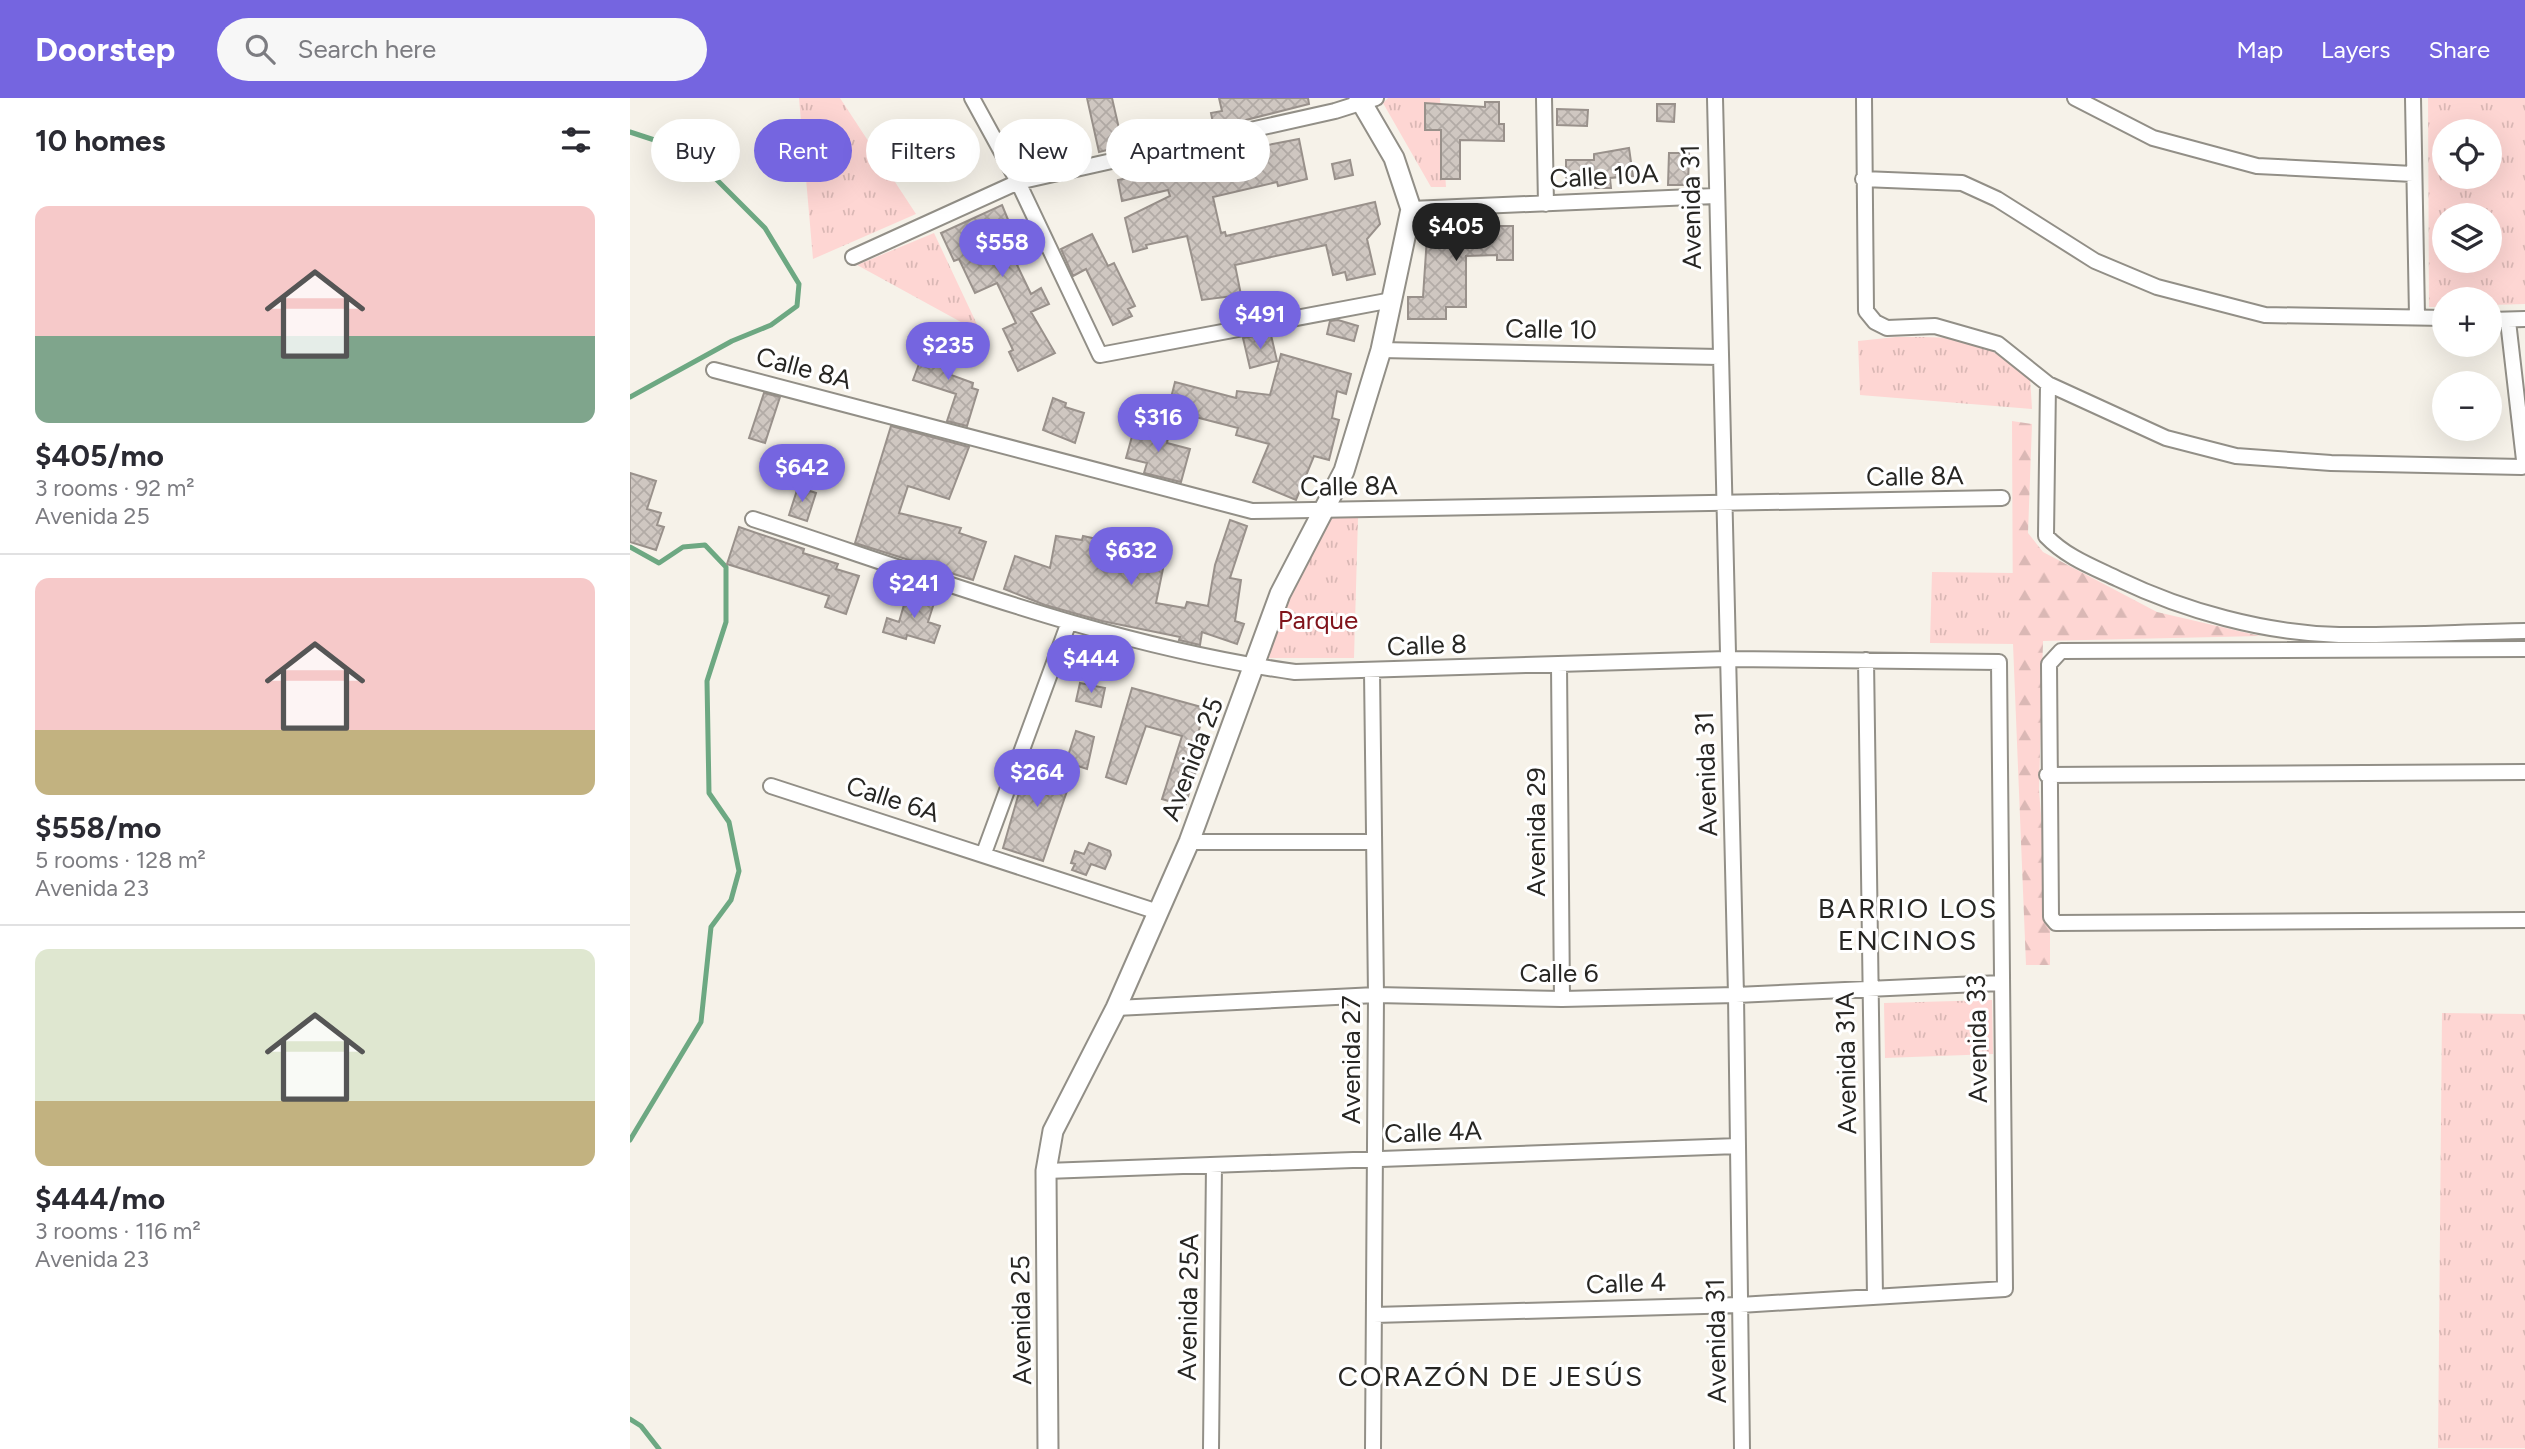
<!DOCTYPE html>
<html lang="en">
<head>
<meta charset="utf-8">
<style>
	:root { --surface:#fff; --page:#f7f7f7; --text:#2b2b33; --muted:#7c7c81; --line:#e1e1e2; --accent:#7565e0 }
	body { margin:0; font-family:Figtree,sans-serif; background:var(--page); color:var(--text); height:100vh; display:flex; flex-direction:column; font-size:26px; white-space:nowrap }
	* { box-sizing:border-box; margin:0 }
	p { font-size:23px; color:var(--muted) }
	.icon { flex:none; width:38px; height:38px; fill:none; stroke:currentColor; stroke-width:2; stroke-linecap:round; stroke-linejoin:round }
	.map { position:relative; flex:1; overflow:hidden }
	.side { display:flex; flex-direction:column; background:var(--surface); width:630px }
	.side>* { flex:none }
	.banner { position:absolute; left:21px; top:21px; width:665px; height:63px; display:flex; gap:14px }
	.buttons { position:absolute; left:1802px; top:21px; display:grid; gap:14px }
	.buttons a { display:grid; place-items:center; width:70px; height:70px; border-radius:50%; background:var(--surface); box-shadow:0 7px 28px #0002; font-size:35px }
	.price { position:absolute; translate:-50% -60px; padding:0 16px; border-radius:24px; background:var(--accent); color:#fff; font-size:23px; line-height:46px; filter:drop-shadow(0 2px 4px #0008) }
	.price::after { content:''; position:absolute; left:50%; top:42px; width:21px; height:16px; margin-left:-10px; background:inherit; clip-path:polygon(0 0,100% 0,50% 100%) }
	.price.on { background:#222; color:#fff }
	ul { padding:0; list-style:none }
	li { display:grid; align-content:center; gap:14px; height:371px; padding:0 35px }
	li+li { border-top:2px solid var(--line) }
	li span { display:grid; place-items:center; height:217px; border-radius:14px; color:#555 }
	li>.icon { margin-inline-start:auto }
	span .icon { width:126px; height:126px; fill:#fffc; stroke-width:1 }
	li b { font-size:30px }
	h2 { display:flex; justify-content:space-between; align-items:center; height:84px; padding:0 35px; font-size:30px }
	.chip { padding:0 24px; border-radius:32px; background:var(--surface); box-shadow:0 7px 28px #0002; font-size:24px; line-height:63px }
	.chip.on { background:var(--accent); color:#fff }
	header { display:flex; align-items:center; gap:42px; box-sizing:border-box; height:98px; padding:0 35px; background:var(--accent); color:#fff }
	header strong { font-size:33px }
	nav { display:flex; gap:38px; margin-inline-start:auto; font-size:24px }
	.search { width:490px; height:63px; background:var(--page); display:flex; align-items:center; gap:18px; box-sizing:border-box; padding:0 24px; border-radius:38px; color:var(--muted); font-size:26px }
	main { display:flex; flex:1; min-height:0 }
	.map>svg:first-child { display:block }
</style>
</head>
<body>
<header>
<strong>Doorstep</strong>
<div class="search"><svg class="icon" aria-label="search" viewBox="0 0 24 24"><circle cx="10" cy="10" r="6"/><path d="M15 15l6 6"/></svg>Search here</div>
<nav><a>Map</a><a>Layers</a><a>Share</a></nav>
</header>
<main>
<section class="side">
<h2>10 homes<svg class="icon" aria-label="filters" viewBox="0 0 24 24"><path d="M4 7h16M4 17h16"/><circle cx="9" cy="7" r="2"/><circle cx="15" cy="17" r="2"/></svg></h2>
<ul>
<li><span style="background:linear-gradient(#f6c9c9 60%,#7fa58c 0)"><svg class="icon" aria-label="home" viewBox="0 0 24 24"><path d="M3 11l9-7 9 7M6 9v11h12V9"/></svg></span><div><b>$405/mo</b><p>3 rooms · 92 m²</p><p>Avenida 25</p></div></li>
<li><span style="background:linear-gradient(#f6c9c9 70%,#c2b280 0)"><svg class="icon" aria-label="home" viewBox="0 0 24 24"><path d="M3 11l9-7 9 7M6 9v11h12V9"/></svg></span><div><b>$558/mo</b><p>5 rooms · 128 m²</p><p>Avenida 23</p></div></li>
<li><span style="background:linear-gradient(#dfe7d0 70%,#c2b280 0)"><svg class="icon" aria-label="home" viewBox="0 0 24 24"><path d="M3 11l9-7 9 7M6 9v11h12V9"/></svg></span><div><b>$444/mo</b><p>3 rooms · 116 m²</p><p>Avenida 23</p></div></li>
</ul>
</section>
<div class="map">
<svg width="1895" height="1351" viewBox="0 0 1895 1351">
	<defs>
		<pattern id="grass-tufts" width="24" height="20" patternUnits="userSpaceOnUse" patternTransform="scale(1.75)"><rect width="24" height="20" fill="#fed6d3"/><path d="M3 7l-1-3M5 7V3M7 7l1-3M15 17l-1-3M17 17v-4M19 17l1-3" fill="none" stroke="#dab8b5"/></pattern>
		<pattern id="forest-firs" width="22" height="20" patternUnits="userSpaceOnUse" patternTransform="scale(1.75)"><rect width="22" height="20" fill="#fed6d3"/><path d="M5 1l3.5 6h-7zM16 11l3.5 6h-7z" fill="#dab8b5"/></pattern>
		<pattern id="building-cross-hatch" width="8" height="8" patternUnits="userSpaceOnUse" patternTransform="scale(1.75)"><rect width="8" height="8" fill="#cfc7c1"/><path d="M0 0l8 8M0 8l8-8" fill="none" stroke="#b2aba6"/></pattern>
	</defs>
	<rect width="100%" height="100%" fill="#f6f2e9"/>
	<path fill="url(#grass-tufts)" fill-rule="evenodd" d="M169,0H210L286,116L183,161Z
		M758,0H810L816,89H801L753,5Z
		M1798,0H1895V206L1860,207V201H1815V209H1799ZM1815,33H1860V79H1815ZM1815,117H1860V163H1815Z
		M304,135L351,235L227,167Z
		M1266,239C1333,239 1344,237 1400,278L1402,311L1230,297L1228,243Z
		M696,419L728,420L724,560H636L658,494Z
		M1302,474L1384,475L1383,546L1300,545Z
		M1362,902L1363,956L1255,960L1254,905Z
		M1812,915L1895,916V1350H1808Z"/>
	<path fill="url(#forest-firs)" d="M1382,323L1402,326L1398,435L1413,454L1527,514L1630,538L1413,543L1409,692L1420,832V867H1396L1383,546Z"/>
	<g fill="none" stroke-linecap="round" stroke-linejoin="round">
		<path stroke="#6da882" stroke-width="5" d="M0,34L58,53L135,130L169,186L167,208L141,227L102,243L0,299
			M0,449L29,465L53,449L75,447L96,469V524L77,583L79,695L99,724L109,773L101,802L81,829L71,924L0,1042
			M0,1321L11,1328L29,1351"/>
	</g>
	<path fill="url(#building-cross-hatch)" stroke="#99918b" stroke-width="2" d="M457,0H482L493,48L469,54Z
		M589,0H678L679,6L584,30L581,15L592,13Z
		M855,4H869V26H874V43L830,42V81H811V32H795V5L855,9Z
		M1027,6H1045L1044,24L1027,23Z
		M927,11L958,12L957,28L927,27Z
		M669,41L677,81L648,88L647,84L583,99L591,135L595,134L596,138L745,104L750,126L737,141L745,176L717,182L715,174L703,177L696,147L605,167L611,197L572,202L557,138L516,147L517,150L503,154L495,120L540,98L538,92L492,103L488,82L553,68L554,72L598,62L596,55Z
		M999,50L1003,78L980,80L981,90H965V82H936V62H964V56Z
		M1039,55H1059L1058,87H1038Z
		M720,62L723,77L705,81L702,66Z
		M372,107L395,163L387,167L401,196L411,190L419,206L401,214L425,255L388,273L379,254L383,252L373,231L386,225L367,185L345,195L329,161L324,163L311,135Z
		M838,119H855V128H883V162H867V157L836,158V209H816V221H778V199H793L798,124L838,123Z
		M462,136L478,168L484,165L505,208L498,211L502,218L483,227L456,171L443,178L431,151Z
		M708,222L728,228L724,243L697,236L700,223Z
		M629,237V240L641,237L647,263L620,270L613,240Z
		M304,244L329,252L321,277L343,285L342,290L348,292L337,328L317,323L326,296L283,282L289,266L296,269Z
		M651,256L721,276L716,296L707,293L702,320L709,322L699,362L684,358L666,402L623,384L639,346L606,337L608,330L538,312L545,284L606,300L607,293L640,297Z
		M134,295L150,299L135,345L119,340Z
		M423,300L436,305L435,309L454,315L445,345L413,332Z
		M506,324L520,328L519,335L538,340L537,345L560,351L551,384L514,375L517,365L496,360Z
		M261,328L339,349L319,401L278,388L269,415L331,430L329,435L356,444L343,482L225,445Z
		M0,375L26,383L17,411L31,415L27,427L34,429L26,452L0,444Z
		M168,389L186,395L177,423L159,417Z
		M600,422L617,428L600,480L611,482L605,523L614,526L607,546L572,534L570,547L549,542L550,539L472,523L415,507L374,491L385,458L420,470L426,438L452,442L453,438L536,456L526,505L555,510L557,504L578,508L585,467Z
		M109,429L174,451L173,455L208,466L206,471L229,478L216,516L195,509L199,498L97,466Z
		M278,493L305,502L298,524L310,528L304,545L277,537L276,541L253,534L257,520L269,524Z
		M450,585L475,590L471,609L446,603Z
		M502,590L575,610L561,661L569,664L555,708L532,701L552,638L516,628L496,686L476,679Z
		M446,633L464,639L457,671L436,664Z
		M399,660L439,672L433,692L437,693L413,763L373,750Z
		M459,745L480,753L481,757L475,771L461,766L456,777L442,772L445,766L441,765L445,753L454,756Z"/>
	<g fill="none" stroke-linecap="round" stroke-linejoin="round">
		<defs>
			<path id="minor" d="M342,0L388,84L470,257L762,202
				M914,0L916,106
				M1085,0L1106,897L1112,1351
				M1234,0L1236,213L1245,224L1257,230L1305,228L1368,246L1418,286L1536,340L1606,358L1701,365L1892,369
				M1445,0L1523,40L1627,68L1783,76
				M1783,0L1787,218
				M1233,81L1332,85L1367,101L1465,163L1527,189L1635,217L1815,220
				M781,111L1085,98
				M223,159L388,84L705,13L746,0
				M1860,222L1895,221
				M1878,223L1894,362
				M751,252L1089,259
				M84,272L622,413L1372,400
				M1418,286L1416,438C1436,459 1463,469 1488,481C1555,513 1634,535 1709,537C1771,538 1833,534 1895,533
				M123,421C301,479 479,548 665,574L1097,561L1369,564L1375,1191L1110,1207L744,1217
				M1895,551L1431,553L1419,566L1421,819L1426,825L1895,822
				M1236,562L1245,1199
				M929,567L932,901
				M742,573L746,897L743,1351
				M1417,677L1895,674
				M141,688L528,814
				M559,744H742
				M354,755L439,524
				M486,910L746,897L932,901L1106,897L1371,885
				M416,1073L1108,1048
				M581,1351L584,1067"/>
			<path id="tertiary" d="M418,1351L416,1073L423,1033L486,910L559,744L650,496L714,373L751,252L781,111L764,60L729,0"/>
		</defs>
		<use href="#minor" stroke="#928f87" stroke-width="18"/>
		<use href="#tertiary" stroke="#928f87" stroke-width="23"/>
		<use href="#minor" stroke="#fff" stroke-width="14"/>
		<use href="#tertiary" stroke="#fff" stroke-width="19"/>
	</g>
	<g text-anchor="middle" stroke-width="6" stroke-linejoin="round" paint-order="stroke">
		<g font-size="26" fill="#272623" stroke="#fff">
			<text transform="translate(974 78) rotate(-3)" y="9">Calle 10A</text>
			<text transform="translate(1061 109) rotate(-91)" y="9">Avenida 31</text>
			<text transform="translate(921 231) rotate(1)" y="9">Calle 10</text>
			<text transform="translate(174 270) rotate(15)" y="9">Calle 8A</text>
			<text transform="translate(1285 378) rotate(-1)" y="9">Calle 8A</text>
			<text transform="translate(719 388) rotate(-1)" y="9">Calle 8A</text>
			<text transform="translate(797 547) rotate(-2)" y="9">Calle 8</text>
			<text transform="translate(562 661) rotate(-69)" y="9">Avenida 25</text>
			<text transform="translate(1076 676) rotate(-92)" y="9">Avenida 31</text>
			<text transform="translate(263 701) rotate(18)" y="9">Calle 6A</text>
			<text transform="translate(906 734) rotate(-90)" y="9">Avenida 29</text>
			<text x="929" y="884">Calle 6</text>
			<text transform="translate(1347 941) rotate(-91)" y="9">Avenida 33</text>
			<text transform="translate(721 962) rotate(-90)" y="9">Avenida 27</text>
			<text transform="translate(1216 965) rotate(-91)" y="9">Avenida 31A</text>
			<text transform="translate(803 1034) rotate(-2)" y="9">Calle 4A</text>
			<text transform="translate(996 1185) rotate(-2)" y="9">Calle 4</text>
			<text transform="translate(558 1209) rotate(-89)" y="9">Avenida 25A</text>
			<text transform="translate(391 1222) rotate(-91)" y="9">Avenida 25</text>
			<text transform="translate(1086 1243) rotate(-91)" y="9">Avenida 31</text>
		</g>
		<g font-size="26" fill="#80131b" stroke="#fff">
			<text x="688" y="531">Parque</text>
		</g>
		<g font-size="28" letter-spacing="2" fill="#272623" stroke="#fff">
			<text x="1278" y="820">BARRIO LOS<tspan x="1278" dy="32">ENCINOS</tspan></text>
			<text x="861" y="1288">CORAZÓN DE JESÚS</text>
		</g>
	</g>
</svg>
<div class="buttons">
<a><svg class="icon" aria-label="locate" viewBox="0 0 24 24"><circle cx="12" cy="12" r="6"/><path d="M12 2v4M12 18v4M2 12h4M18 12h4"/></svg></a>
<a><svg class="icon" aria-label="layers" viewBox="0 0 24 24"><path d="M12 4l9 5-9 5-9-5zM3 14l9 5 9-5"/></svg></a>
<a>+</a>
<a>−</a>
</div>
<b class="price on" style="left:826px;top:165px">$405</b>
<b class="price" style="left:372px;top:181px">$558</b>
<b class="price" style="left:630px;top:253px">$491</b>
<b class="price" style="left:318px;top:284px">$235</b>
<b class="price" style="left:528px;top:356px">$316</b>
<b class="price" style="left:172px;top:406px">$642</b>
<b class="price" style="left:501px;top:489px">$632</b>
<b class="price" style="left:284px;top:522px">$241</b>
<b class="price" style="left:461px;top:597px">$444</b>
<b class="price" style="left:407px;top:711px">$264</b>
<div class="banner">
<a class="chip">Buy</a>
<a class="chip on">Rent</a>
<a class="chip">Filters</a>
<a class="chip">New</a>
<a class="chip">Apartment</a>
</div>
</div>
</main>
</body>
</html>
